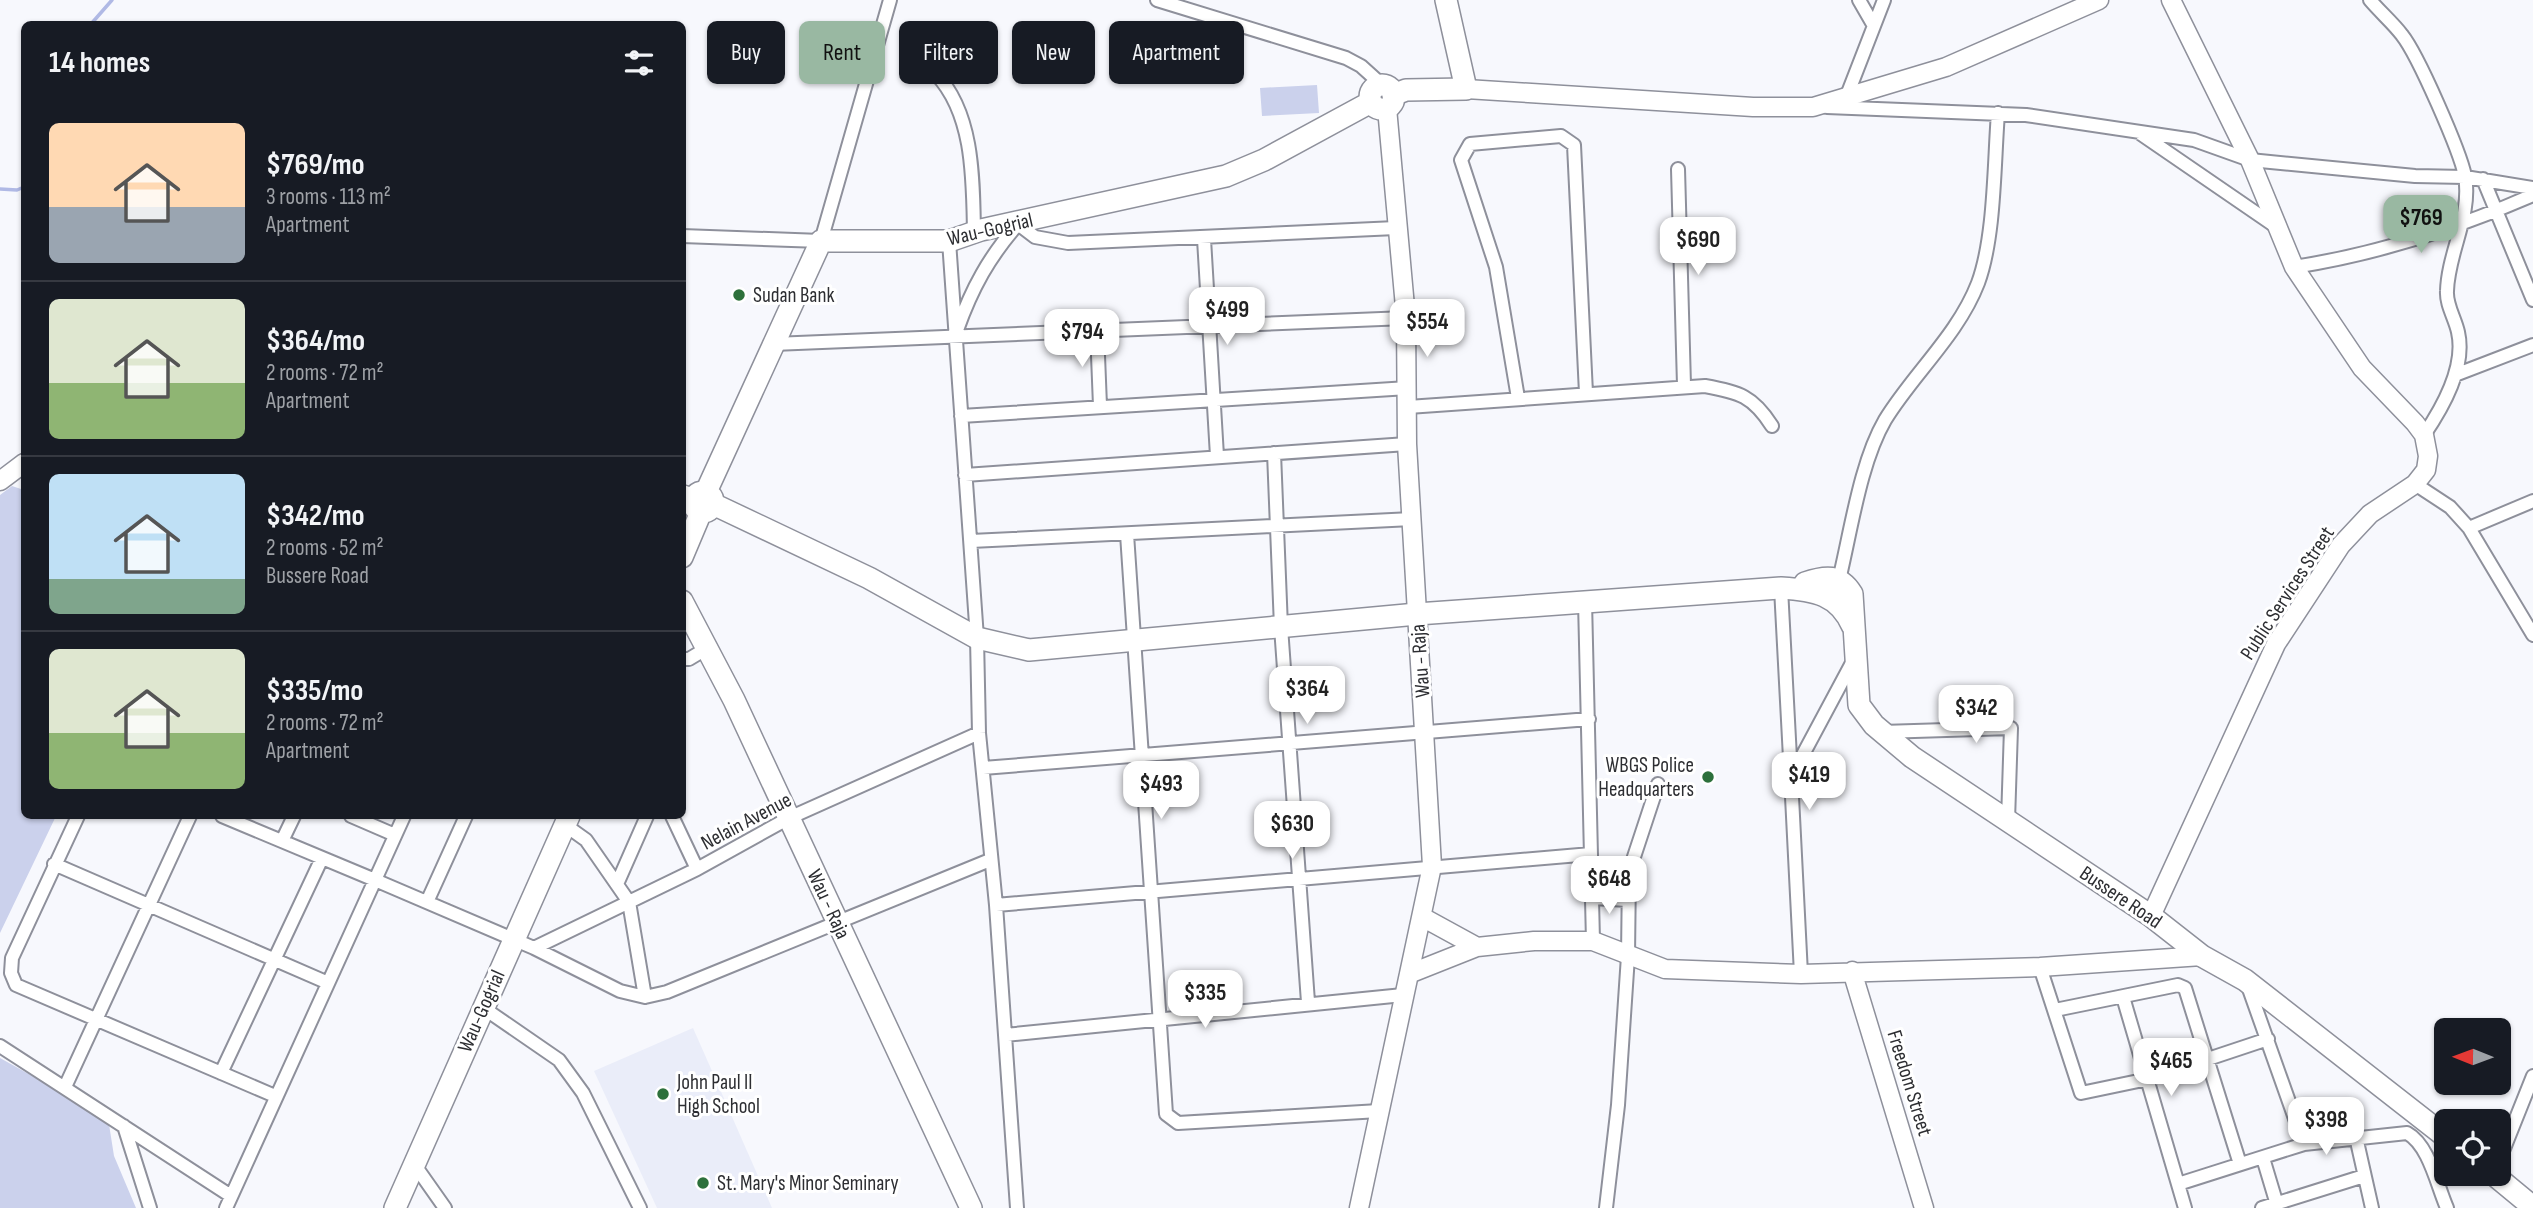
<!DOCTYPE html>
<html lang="en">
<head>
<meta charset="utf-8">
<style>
	:root { --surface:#171b24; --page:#242831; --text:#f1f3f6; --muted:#9ea1a6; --line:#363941; --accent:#99b8a2 }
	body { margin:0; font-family:"Sofia Sans Condensed",sans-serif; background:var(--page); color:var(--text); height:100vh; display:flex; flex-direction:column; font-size:26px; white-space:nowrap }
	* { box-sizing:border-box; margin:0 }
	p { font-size:23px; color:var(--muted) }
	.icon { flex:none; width:38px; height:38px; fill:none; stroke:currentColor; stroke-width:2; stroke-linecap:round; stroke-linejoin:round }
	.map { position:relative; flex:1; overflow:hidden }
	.panel { position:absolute; left:21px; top:21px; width:665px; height:798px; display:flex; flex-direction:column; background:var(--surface); border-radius:10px; box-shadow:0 2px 5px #0004 }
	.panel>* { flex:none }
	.hud { position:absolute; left:707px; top:21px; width:665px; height:63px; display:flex; gap:14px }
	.needle { width:46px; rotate:271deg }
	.fabs { position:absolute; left:2434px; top:1018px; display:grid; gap:14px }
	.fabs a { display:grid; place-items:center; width:77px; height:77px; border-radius:10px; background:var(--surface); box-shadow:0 2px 5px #0004; font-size:35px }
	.price { position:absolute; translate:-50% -60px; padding:0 16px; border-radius:14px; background:#fff; color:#222; font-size:23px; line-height:46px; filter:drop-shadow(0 2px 4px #0008) }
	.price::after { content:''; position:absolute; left:50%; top:42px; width:21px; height:16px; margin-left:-10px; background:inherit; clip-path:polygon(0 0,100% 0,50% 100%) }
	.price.current { background:var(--accent); color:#111 }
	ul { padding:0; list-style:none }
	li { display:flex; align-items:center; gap:21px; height:175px; padding:0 28px }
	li+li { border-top:2px solid var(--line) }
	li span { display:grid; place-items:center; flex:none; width:196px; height:140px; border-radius:10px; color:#555 }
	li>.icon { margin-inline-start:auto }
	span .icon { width:84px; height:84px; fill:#fffc; stroke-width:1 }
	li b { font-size:30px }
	h2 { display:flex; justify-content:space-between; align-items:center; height:84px; padding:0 28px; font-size:30px }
	.chip { padding:0 24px; border-radius:10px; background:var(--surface); box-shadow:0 2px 5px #0004; font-size:24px; line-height:63px }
	.chip.current { background:var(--accent); color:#111 }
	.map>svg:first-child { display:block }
</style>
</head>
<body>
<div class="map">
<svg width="2533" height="1208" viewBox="0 0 2533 1208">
	<rect width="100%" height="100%" fill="#f7f8fd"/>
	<path fill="#eaedf9" d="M693,1028L712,1071L772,1208H657L594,1071Z"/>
	<path fill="#cbd1ec" d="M1317,85L1319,113L1262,116L1260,88Z
		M12,486L24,490V816H56L0,933V495Z
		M0,1058L108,1118L114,1156L136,1208H0Z"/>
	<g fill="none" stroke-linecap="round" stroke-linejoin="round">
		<path stroke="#b0b9e5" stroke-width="3.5" d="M91,24L112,0
			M0,189L17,190L24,187"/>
		<defs>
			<path id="street" d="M1157,0L1346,58L1361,66L1382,85
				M1859,0L1874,26
				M2370,0C2380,12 2393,23 2402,35C2418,55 2460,151 2465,176C2472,216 2448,252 2447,291C2446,305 2455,318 2458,332C2466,367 2443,407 2424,435
				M936,74C974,114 973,180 974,233
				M1846,98L1884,0
				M1827,107L2026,115L2194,140L2250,160L2415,176L2465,177L2533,188
				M2141,134L2278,228
				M1678,169L1684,385
				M2483,179L2533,300
				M682,236L821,241L890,0
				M1204,239L1217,456
				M949,241L977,638L979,733L996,905L1017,1208
				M2294,267C2377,254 2456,229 2533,195
				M957,330C972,288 989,257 1018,224L1035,237L1068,243L1396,228
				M1097,330L1100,406
				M773,344L1406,318
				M2455,375L2533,345
				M1518,398L1496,267L1461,160L1470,144L1561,136L1574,145L1586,393
				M1408,407L1705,386C1739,392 1753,396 1772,426
				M961,416L1408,388
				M1274,453L1281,627L1308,1002
				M965,475L1407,444
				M2415,484L2450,507L2469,528L2533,501
				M2469,528L2533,635
				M1127,534L1166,1114L1178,1123L1379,1111
				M971,541L1412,519
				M1839,580C1851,531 1860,463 1885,420C1913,374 1958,335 1978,283C1995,237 1994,163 1998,113
				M1781,588L1791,777
				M1585,601L1593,941
				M682,659H689L709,647
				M1882,732L2011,728L2008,821
				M983,768L1589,719
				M78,816L12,958L11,973L16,985L275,1096
				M222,816L375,880L404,816
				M351,816L395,835
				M672,816L697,869
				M565,825L586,840L629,902L645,997
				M282,841L294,816
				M54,864L326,982
				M617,884L647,816
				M1592,898L1628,900
				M427,902L466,816
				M996,905L1591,854
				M534,948L697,869L789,818L979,733
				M2040,967L2081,1093L2148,1079L2268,1039
				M1801,974L1791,777L1853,661
				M2248,986L2304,1144
				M2123,997L2185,1208
				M482,1007L559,1060L583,1093L640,1208
				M2055,1010L2178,985L2185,988L2240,1164
				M1005,1035L1403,995
				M0,1046L231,1196
				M221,1073L322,858
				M65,1087L190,816
				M124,1126L150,1208
				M2356,1137L2372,1208
				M2263,1158L2278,1208
				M2499,1161L2533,1076
				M414,1164L445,1208
				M2178,1184L2304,1144L2407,1133C2429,1145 2437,1185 2447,1208
				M226,1208L375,880L534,948L620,991L645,997L667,992L990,860
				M1606,1208L1618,1105L1628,956L1629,872L1658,784
				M2262,1208L2364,1176"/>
			<path id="secondary" d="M1466,89L1753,107H1813L1946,67L2099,0
				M0,481L24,463
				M682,494L693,498
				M2151,916L2276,644L2341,545L2370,514L2415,484L2426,470L2428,456L2424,435L2415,423L2362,368L2294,267L2250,160L2171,0
				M1424,918L1477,947L1534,941H1593L1665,969L1801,974L2040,967L2202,956
				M1852,971L1924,1208
				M1409,974L1477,947
				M1359,1208L1432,866L1407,444L1406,318L1387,108"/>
			<path id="primary" d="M1370 97a12 12 0 1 1 24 0a12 12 0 1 1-24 0Z
				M1393,95L1406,90L1466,89L1446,0
				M693 502a10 10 0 1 1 20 0a10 10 0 1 1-20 0Z
				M706,492L821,241H949L981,230L1226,176L1264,160L1371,102
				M713,504L869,578L977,638L1029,650L1417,614L1781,588C1814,590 1839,594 1853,627
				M682,557L701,512
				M1807,589L1805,583C1825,576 1840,574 1852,594L1859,705L1874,725L1912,757L2151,916L2202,956L2245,980L2446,1137
				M682,601L734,700L971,1208
				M2493,1174L2533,1207
				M395,1208L569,816"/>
		</defs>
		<use href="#street" stroke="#8e909b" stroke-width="16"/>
		<use href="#secondary" stroke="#8e909b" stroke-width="21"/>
		<use href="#primary" stroke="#8e909b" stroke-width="24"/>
		<use href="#street" stroke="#fff" stroke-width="12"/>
		<use href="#secondary" stroke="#fff" stroke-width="18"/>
		<use href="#primary" stroke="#fff" stroke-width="21"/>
	</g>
	<g fill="#2d703b" stroke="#fff" stroke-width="2.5">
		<circle cx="739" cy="295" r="7"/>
		<circle cx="1708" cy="777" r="7"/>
		<circle cx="663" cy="1094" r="7"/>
		<circle cx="703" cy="1183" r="7"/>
	</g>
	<g text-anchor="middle" stroke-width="6" stroke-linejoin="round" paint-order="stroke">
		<g font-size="21" fill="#2d2e32" stroke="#fff">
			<text transform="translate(990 229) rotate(-13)" y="7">Wau-Gogrial</text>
			<text transform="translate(2287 593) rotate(-57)" y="7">Public Services Street</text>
			<text transform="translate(1420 661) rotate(-94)" y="7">Wau - Raja</text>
			<text transform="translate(746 821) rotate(-28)" y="7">Nelain Avenue</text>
			<text transform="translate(2121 897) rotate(34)" y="7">Bussere Road</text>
			<text transform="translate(829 904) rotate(65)" y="7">Wau - Raja</text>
			<text transform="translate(481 1011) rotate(-66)" y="7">Wau-Gogrial</text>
			<text transform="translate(1910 1083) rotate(73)" y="7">Freedom Street</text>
		</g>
		<g font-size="21" fill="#2d2e32" stroke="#fff" text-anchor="start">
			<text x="753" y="302">Sudan Bank</text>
			<text x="1694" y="772" text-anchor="end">WBGS Police<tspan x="1694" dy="24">Headquarters</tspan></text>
			<text x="677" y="1089">John Paul II<tspan x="677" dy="24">High School</tspan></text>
			<text x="717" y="1190">St. Mary's Minor Seminary</text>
		</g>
	</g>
</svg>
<div class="fabs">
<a><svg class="needle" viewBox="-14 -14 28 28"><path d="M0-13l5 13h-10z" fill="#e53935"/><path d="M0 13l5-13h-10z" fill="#9ea1a6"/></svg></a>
<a><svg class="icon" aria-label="locate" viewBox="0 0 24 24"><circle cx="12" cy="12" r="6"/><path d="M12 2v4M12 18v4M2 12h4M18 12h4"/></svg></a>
</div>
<b class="price current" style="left:2421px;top:255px">$769</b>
<b class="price" style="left:1698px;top:277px">$690</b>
<b class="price" style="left:1227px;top:347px">$499</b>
<b class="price" style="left:1427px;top:359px">$554</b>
<b class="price" style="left:1082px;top:369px">$794</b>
<b class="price" style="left:1307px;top:726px">$364</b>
<b class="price" style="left:1976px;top:745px">$342</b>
<b class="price" style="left:1809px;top:812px">$419</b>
<b class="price" style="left:1161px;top:821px">$493</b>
<b class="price" style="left:1292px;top:861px">$630</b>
<b class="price" style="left:1609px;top:916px">$648</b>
<b class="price" style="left:1205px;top:1030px">$335</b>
<b class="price" style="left:2171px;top:1098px">$465</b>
<b class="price" style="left:2326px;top:1157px">$398</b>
<div class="hud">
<a class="chip">Buy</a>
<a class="chip current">Rent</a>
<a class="chip">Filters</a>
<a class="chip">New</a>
<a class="chip">Apartment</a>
</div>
<section class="panel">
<h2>14 homes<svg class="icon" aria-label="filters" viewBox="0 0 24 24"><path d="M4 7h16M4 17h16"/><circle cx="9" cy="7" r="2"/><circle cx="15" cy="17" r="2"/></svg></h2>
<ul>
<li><span style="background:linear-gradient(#ffd9b3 60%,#9aa5b1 0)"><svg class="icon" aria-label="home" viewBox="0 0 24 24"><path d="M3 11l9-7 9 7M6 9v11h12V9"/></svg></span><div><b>$769/mo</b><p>3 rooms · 113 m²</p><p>Apartment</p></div></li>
<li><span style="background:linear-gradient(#dfe7d0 60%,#8fb573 0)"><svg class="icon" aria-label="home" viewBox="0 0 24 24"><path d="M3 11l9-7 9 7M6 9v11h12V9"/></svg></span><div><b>$364/mo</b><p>2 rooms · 72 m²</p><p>Apartment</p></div></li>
<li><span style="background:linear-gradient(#bfe0f5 75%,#7fa58c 0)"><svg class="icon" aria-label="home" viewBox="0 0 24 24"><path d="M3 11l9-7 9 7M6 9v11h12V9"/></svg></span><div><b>$342/mo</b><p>2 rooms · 52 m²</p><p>Bussere Road</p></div></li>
<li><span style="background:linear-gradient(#dfe7d0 60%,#8fb573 0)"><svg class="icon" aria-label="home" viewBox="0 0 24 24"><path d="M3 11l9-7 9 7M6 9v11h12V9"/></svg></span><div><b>$335/mo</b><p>2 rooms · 72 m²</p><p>Apartment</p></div></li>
</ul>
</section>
</div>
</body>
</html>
